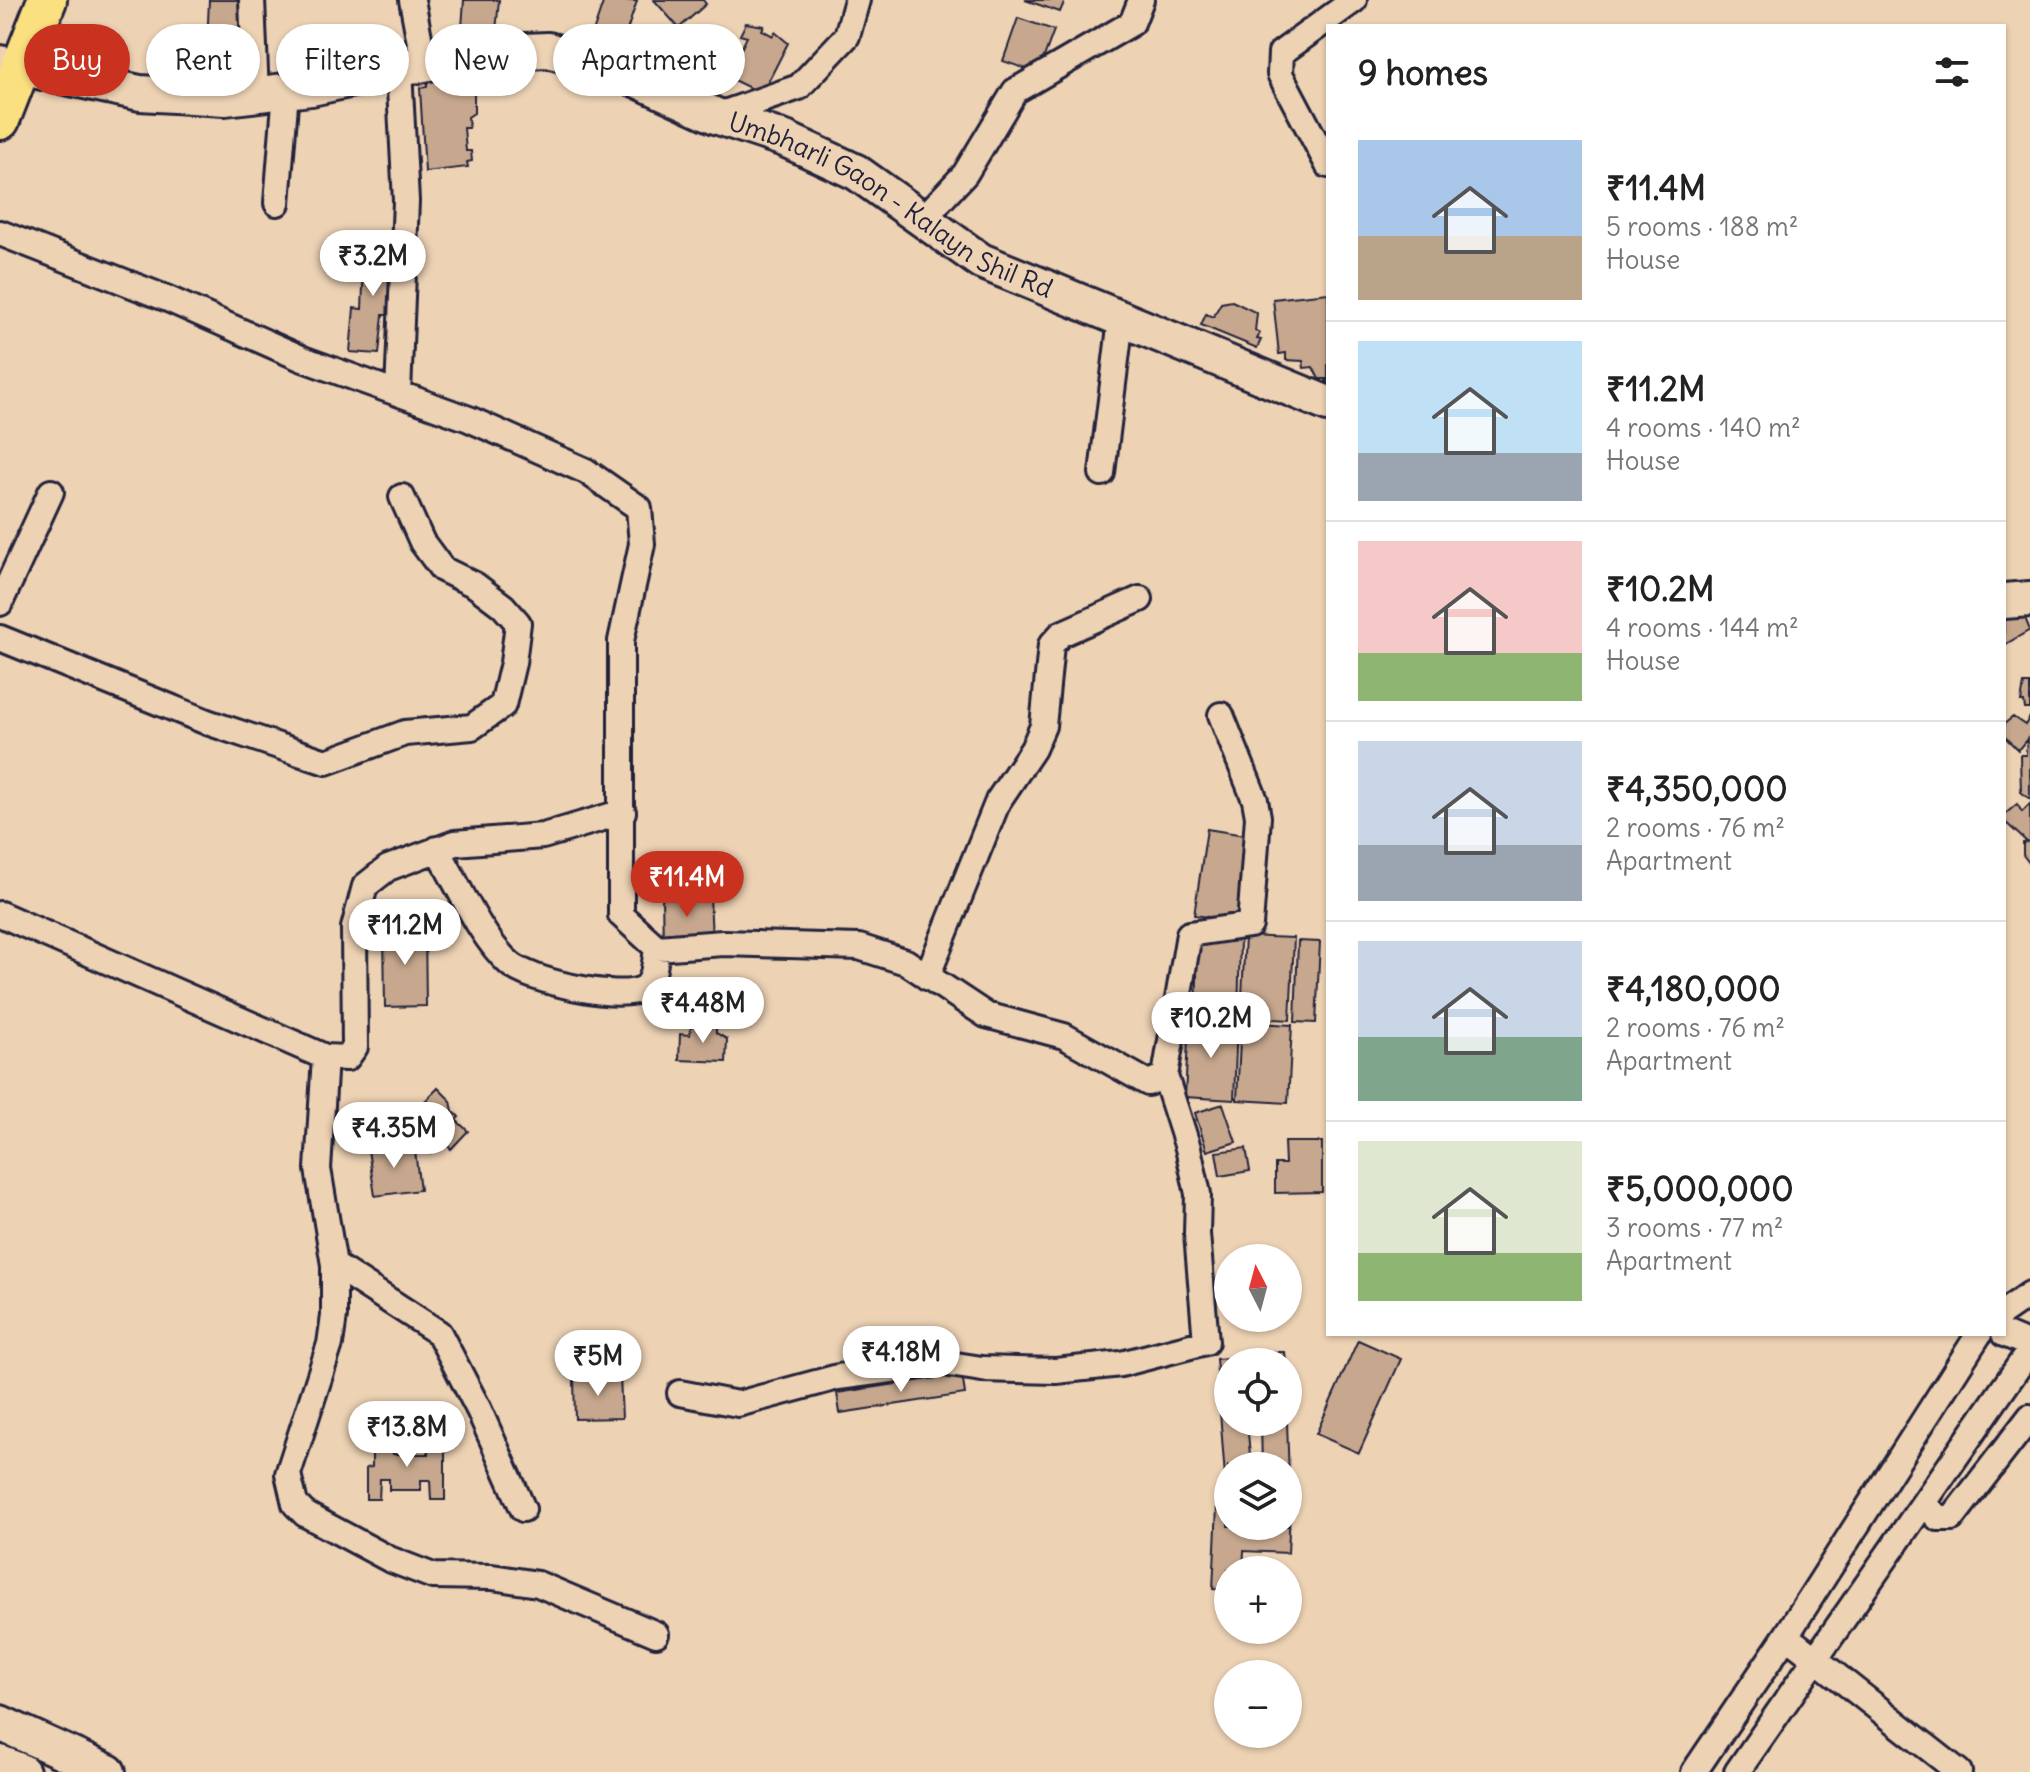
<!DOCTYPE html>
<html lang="en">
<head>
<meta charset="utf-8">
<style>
	:root { --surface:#fff; --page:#f2f2f2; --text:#222; --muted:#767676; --line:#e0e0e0; --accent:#c8321e }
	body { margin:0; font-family:Delius,sans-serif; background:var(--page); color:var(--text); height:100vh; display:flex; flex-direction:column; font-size:30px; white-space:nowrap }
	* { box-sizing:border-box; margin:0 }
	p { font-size:26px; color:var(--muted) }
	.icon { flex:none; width:44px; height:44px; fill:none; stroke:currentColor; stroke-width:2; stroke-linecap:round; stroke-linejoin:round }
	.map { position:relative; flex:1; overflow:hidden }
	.panel { position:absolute; left:1326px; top:24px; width:680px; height:1312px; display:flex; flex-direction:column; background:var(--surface); border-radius:0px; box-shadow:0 2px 6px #0004 }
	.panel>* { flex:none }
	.guide { position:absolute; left:24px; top:24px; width:760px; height:72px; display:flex; gap:16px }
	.needle { width:52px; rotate:354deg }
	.buttons { position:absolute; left:1214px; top:1244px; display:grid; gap:16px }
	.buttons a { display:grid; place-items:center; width:88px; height:88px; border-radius:50%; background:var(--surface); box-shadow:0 2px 6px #0004; font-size:40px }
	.price { position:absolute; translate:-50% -68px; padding:0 18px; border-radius:28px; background:#fff; color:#222; font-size:26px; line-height:52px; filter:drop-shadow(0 2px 4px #0008) }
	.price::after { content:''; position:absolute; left:50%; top:48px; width:24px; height:18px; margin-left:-12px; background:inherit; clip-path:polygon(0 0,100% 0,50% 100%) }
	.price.selected { background:var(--accent); color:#fff }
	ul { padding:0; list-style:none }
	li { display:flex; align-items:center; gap:24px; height:200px; padding:0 32px }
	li+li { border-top:2px solid var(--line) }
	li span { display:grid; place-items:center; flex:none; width:224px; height:160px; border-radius:0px; color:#555 }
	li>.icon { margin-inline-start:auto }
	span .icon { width:96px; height:96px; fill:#fffc; stroke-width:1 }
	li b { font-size:34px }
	h2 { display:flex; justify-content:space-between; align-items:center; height:96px; padding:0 32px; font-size:34px }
	.chip { padding:0 28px; border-radius:36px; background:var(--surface); box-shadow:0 2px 6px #0004; font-size:28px; line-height:72px }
	.chip.selected { background:var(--accent); color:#fff }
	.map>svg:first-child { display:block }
</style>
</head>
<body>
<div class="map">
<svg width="2030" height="1772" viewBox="0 0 2030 1772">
	<rect width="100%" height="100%" fill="#edd2b4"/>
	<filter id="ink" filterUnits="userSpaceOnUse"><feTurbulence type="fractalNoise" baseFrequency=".0125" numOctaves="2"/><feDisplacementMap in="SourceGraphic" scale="16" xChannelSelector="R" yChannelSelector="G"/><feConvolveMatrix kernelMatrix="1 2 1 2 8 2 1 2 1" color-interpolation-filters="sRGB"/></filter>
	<g filter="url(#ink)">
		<path fill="#c7a88e" stroke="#22223b" stroke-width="2" d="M209,0H250L248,47L207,45Z
			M464,0H499L496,31L462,28Z
			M604,0L637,1L620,51L590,41Z
			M654,0H703L706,4L679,28Z
			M1025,0H1065L1060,12Z
			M1018,18L1054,30L1038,73L1003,61Z
			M746,23L764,26L762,30L773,36L775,32L788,43L762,94L719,73L734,48L740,51L747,37L740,35Z
			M452,79L454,92L474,90V113L468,117L469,128H464L466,151H471L472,161L467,162L468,167L425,172L420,88L427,87V82Z
			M371,237H383V242L391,243L392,315H383L379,354L350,352L354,308L362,309L365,243H371Z
			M1328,293V387H1327L1326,379H1319L1313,367L1304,368L1303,361L1286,360V353L1279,354L1273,299Z
			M1232,301L1257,313L1255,331L1260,333L1257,339L1261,340L1257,348L1201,325L1206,314L1213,317L1221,303Z
			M2022,611L2030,630L2004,645V612Z
			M2024,684H2030V709H2025L2024,702H2021Z
			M2013,717L2025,725L2030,717V799L2021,792L2020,755H2026L2027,739L2018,750L2004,736V724Z
			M2017,804L2022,812L2030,804V864L2023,855V843L2027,842L2004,821V815Z
			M1207,829L1257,837L1244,922L1194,915Z
			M710,896L712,940L663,942L662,898Z
			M425,927L426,1006L385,1007L384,928Z
			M1245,936L1294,938L1290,1020L1241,1017Z
			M1198,938L1240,939L1238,1018L1196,1017Z
			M1298,941L1320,942L1316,1023L1295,1022Z
			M1189,1020L1237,1021L1234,1100L1185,1097Z
			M1241,1022L1292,1025L1288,1103L1237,1100Z
			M691,1026L716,1027V1033L727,1039L726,1062L679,1060L680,1034L690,1035Z
			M438,1088L451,1101L453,1111L459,1117L456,1120L468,1131L451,1149L443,1141L430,1154L402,1127L412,1117L417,1122L431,1107L425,1101Z
			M1223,1104L1236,1142L1207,1151L1195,1113Z
			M1284,1142H1322V1192L1275,1193V1164H1285Z
			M414,1143L420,1190L375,1196L368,1150Z
			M1246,1148L1250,1171L1220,1176L1216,1152Z
			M1358,1340L1401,1359L1359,1453L1316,1434Z
			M1258,1352H1285L1286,1362H1259Z
			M1242,1357L1243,1362H1228V1422H1247L1251,1466H1228V1477H1225L1216,1359Z
			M962,1374L965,1394L840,1413L837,1393Z
			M620,1376L622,1418L575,1419L574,1378Z
			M1261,1422H1287L1289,1478L1288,1466H1262Z
			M434,1432L445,1433V1500H431L430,1480H421V1490H389V1479H380L379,1499H366V1468L372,1467V1453L366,1452V1433H376V1444H382V1450H393V1454H428V1444H434Z
			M1218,1486H1228V1526H1288V1489H1291L1288,1553L1244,1551L1243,1570H1228V1590L1213,1589Z"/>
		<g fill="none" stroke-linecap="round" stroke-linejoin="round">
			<defs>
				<path id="street" d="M252,0L256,95
					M412,0L424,64
					M716,116L799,87L847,36L857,0
					M1328,165L1280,74L1281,53L1354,0
					M277,203L286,91
					M923,219L965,174L1015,91L1132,23L1141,0
					M0,233L168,299L303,359L469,419L586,471L639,508L642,544L621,641V915L657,948L723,943L859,947L906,962L986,1015L1064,1036L1148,1083L1165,1076L1189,934L1250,925L1258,817L1255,800L1221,715
					M398,393L406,201L399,70
					M1102,473L1121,319
					M0,603L51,492
					M0,638L207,722L326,762L405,733L472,727L503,705L513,663L518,623L503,606L475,585L442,569L422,542L402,497
					M437,849C458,884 480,937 509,963C528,981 621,1002 644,988C655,981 655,959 657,948
					M0,914L325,1057L347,1058L355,1047L354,928L365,886L388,868L455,843L543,836L623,812
					M927,977L998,801L1033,749L1043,726L1051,645L1061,634L1140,599
					M325,1057L318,1169L334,1265V1316L330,1344L288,1474L295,1504L305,1514L389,1559L433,1576L492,1577L538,1584L656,1634
					M334,1265L439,1333L479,1410L523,1509
					M2004,1312L2030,1294
					M2004,1334L2030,1345
					M680,1393L738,1404L838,1377L943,1363L982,1369L1056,1371L1121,1364L1206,1342L1197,1234L1198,1194L1188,1148L1165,1076
					M1924,1503L1938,1518H1952L2030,1417
					M1786,1636L1959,1772
					M1694,1772L1786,1636L1979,1334
					M1737,1772L2030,1350"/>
				<g id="secondary">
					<path id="s1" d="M0,63L140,93L225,98L311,88L475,53L548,50L614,69L716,116L785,139L856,172L981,261L1328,404"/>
					<path d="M2004,601L2030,599"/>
					<path d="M0,1723L108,1772"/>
					<path d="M0,1763L22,1772"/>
				</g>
				<path id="primary" d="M0,120L47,0"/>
			</defs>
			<use href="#street" stroke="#22223b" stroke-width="30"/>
			<use href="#secondary" stroke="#22223b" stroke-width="40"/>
			<use href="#primary" stroke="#22223b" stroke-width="44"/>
			<use href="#street" stroke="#edd2b4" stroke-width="24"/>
			<use href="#secondary" stroke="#edd2b4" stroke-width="34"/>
			<use href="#primary" stroke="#fbe080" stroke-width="38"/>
		</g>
	</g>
	<g text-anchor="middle" stroke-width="6" stroke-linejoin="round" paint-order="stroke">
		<g font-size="26" fill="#22223b" stroke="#edd2b4">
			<text dy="9" stroke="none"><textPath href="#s1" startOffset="934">Umbharli Gaon - Kalayn Shil Rd</textPath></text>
		</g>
	</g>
</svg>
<div class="buttons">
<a><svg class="needle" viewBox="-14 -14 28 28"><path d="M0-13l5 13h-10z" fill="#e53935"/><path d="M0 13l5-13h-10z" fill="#767676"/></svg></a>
<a><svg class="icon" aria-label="locate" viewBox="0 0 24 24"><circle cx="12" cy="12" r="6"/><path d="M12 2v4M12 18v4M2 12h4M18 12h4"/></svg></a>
<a><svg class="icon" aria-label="layers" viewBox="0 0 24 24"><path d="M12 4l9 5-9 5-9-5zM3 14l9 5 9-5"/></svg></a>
<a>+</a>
<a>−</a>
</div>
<b class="price" style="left:373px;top:298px">₹3.2M</b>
<b class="price selected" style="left:687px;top:919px">₹11.4M</b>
<b class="price" style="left:405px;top:967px">₹11.2M</b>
<b class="price" style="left:703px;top:1045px">₹4.48M</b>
<b class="price" style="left:1211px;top:1060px">₹10.2M</b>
<b class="price" style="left:394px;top:1170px">₹4.35M</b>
<b class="price" style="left:901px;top:1394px">₹4.18M</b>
<b class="price" style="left:598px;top:1398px">₹5M</b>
<b class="price" style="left:407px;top:1469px">₹13.8M</b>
<div class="guide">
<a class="chip selected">Buy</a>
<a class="chip">Rent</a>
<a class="chip">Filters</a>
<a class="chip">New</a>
<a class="chip">Apartment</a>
</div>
<section class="panel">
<h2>9 homes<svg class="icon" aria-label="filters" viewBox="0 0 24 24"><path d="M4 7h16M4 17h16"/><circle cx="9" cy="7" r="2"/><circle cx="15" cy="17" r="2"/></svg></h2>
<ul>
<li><span style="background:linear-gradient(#a9c7e8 60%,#b9a48a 0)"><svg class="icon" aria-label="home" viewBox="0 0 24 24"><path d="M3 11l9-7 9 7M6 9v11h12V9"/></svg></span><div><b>₹11.4M</b><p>5 rooms · 188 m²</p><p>House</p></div></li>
<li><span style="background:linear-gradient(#bfe0f5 70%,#9aa5b1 0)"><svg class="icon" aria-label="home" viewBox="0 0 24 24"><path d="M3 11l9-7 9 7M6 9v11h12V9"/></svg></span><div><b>₹11.2M</b><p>4 rooms · 140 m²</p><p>House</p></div></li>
<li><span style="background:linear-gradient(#f6c9c9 70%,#8fb573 0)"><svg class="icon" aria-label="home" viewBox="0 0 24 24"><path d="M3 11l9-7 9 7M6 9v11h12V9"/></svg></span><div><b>₹10.2M</b><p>4 rooms · 144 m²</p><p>House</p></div></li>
<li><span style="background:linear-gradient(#c9d6e8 65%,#9aa5b1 0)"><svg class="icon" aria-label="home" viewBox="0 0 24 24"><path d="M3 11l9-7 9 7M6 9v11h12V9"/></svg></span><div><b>₹4,350,000</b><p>2 rooms · 76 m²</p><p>Apartment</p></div></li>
<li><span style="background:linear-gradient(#c9d6e8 60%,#7fa58c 0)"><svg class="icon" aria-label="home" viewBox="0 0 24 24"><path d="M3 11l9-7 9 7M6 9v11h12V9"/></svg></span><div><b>₹4,180,000</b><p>2 rooms · 76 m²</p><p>Apartment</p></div></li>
<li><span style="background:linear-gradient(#dfe7d0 70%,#8fb573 0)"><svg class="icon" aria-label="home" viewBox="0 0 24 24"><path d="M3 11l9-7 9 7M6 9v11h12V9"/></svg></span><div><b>₹5,000,000</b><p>3 rooms · 77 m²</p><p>Apartment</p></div></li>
</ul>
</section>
</div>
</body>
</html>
